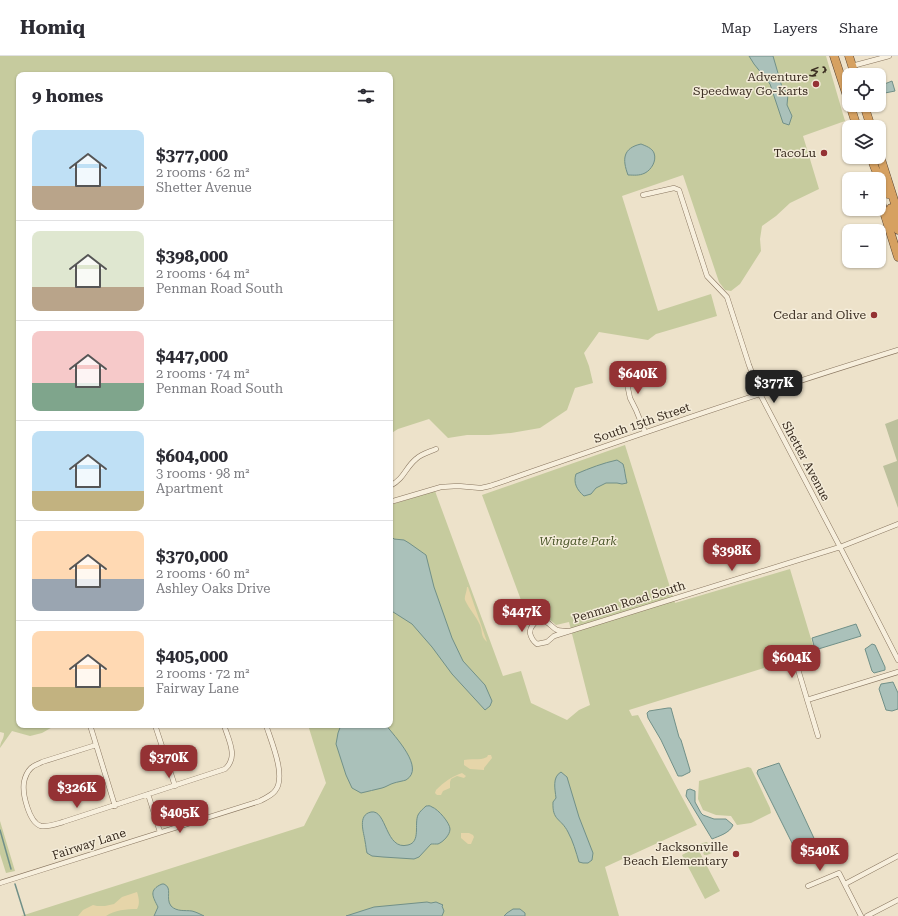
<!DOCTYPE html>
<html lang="en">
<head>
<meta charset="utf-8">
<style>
	:root { --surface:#fff; --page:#f2f2f3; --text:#2b2b33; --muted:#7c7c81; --line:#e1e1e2; --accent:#943234 }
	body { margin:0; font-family:"Roboto Serif",serif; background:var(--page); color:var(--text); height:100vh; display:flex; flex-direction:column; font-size:15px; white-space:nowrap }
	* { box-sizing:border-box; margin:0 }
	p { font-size:13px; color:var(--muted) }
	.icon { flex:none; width:22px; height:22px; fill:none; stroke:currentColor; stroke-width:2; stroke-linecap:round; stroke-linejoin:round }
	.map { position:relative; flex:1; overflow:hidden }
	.sheet { position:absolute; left:16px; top:16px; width:377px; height:656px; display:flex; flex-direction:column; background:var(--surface); border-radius:8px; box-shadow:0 1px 3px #0004 }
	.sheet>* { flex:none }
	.tools { position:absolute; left:842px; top:12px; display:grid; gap:8px }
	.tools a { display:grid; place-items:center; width:44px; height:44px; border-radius:8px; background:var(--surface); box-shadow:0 1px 3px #0004; font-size:20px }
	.price { position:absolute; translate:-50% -34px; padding:0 9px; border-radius:8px; background:var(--accent); color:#fff; font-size:13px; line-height:26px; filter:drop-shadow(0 1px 2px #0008) }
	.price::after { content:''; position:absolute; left:50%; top:24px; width:12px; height:9px; margin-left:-6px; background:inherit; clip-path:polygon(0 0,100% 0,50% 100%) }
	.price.current { background:#222; color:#fff }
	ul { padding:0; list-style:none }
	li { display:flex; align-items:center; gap:12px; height:100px; padding:0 16px }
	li+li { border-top:1px solid var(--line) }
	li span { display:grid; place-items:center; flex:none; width:112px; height:80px; border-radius:8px; color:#555 }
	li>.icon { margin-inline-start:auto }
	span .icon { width:48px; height:48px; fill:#fffc; stroke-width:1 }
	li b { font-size:17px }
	h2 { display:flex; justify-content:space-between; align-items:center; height:48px; padding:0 16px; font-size:17px }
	header { display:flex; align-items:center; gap:24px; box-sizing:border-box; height:56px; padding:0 20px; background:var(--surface); border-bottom:1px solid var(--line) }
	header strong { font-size:19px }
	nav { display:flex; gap:22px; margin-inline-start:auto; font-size:14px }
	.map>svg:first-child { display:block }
</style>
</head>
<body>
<header>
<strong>Homiq</strong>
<nav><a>Map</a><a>Layers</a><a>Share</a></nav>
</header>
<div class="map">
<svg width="898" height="860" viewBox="0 0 898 860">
	<rect width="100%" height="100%" fill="#ede2ca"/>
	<path fill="#c6cb9e" d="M0,0H826L845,65L803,80L819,133L790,147L776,160L762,170L760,183L761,195L740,228L731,235L725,234L719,226L683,119L622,140L658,255L711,238L717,260L656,278L648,284L599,276L584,297L589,310L593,327L575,332L567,354L540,372L511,377L489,379H467L448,382L429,363L398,373L390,378V19H19V669H56L42,677L30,680L12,675L0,692C0,685 4,684 4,677L0,676Z
		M625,389L675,547L790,513L815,596L629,654L632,660L638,659L697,769L605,811L619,860H21L304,770L326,727L308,669H390V449L435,435L503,620L521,615L531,647L567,664L579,654L590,649L569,566L556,569C544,558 543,559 528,563L482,439Z
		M748,711L751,712L770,752L771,757L751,767L737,769L731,760L716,759L703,754L698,743L699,725Z
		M0,765L15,815L6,817L0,798Z
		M706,786H707L713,795L712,797L707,799H704L700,790V788Z
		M697,791L720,835L705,843L682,799Z"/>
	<path fill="#e6d5a9" d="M467,531H468L487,586C480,580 483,576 480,569C476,560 469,553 465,544C464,540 467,536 467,531Z
		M488,699H491L492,702L484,712V714L470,713L464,709V704C472,702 479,705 487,701Z
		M462,717L466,720L464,722L457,720L451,723L450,726V732L443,735L441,739H437L435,737L436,734C444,726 451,721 462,717Z
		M461,777H469L473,779L474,781L471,788H468L461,782Z
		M137,836C139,842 140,848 137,853C127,853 114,854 106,860H78L83,854L93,849L97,850H105L114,848L122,841Z"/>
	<path fill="#bcc09c" d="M898,363V452L883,410L897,405L885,368Z"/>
	<path fill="#aac1ba" stroke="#719088" d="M749,0H773L782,31L788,38L787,49L792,60L789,69L783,67L770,28L754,8Z
		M892,25L895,35L885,37L883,36L881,31L882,29Z
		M641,88C646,90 652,92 654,97C657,105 651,114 645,117C639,120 634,119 628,119C622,103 623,92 641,88Z
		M617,404L623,408C625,414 625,420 627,427L622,428L617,427H606L596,432L591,438L584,440C577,434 573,427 576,418C590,412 603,407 617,404Z
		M390,479L394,483L404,484L409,487L426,499L434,531L452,582L463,605L485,629L492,645L490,650L485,654L452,618L432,591L412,568L390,554Z
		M856,568L861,580L815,594L812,582Z
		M872,588L875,589L885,611V614L874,617L872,615L865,593L868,591Z
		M893,626L898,637V653L892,655L886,654L879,633L881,628Z
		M668,652H671L679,681L681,684L690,714V716L682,720H678L661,684L648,662L647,657L649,655Z
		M341,669H386C394,680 426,712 406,724C403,725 397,726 394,727C390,728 386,731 382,732C375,734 368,735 361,737L352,732L346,719L336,688L338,677Z
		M779,707L819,793L817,797L803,804L800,803L757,717L758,714Z
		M561,716L567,721L579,761L593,797L592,804L588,807H583L579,806C576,796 573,785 568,776C561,762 552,765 553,746L556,742C555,733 552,721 561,716Z
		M690,733L695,735V746L701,757L703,759L714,763H726L733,769C730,777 719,780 712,783L686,740L687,734Z
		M426,750C429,750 429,749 432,751C438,753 450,767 450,773C450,779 443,786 438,788C437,788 432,788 431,788L419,801L414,803L383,801L372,800L367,797C366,793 366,790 365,785C364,777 357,759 371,756C387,753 385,795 408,789C421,786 414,768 418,759C420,755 423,753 426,750Z
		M162,828H164C173,832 165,842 171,850C177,856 185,854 192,855C196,856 200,858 204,860H154L158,851C153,841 148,834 162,828Z
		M427,846L431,847L436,846L443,849L442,850L444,855L442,860H346L374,851Z
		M513,853H520L525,857V860H504L507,857Z"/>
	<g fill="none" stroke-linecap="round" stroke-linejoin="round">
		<path stroke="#719088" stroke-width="1.5" d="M0,774L11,813
			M15,828L25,860"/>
		<defs>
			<path id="street" d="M852,10L889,0
				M643,139L674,132L679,134L707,220L727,241L749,309L760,338L840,491L898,604
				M622,311L624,313L630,342L636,354L645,376
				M390,430C405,422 405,412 416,403C421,398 429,396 436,393
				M390,446L441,431L458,430L481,432L490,430C626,383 761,336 898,294
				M570,575C566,575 561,575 557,574C550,571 543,556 533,569C531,571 530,574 530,577C531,582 533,585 537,588L547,586L554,580L840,491L898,468
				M797,610L818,680
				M807,644L898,616
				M90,669L115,750
				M155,669L175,730
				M96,689L42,706C39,708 34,709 31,712C28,715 25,721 24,726C22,737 29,767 41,770C48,771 56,768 63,766L225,713C239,701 228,683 224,669
				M148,738L160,776
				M0,827L260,745C265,742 271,740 275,735C287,721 271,685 266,669
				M845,828L898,800
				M808,830L839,817L861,860
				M867,860L898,844"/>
			<path id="highway" d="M834,0L849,46
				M849,0L855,19
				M850,49L857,71
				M864,49L871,71
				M879,97L898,157
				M871,101C875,111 875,120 887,122
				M879,127L885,131L888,138
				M879,140L898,201
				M891,152L898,174"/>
		</defs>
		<use href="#street" stroke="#88755f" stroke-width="5.5"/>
		<use href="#highway" stroke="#574332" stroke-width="9"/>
		<use href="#street" stroke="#f7efdd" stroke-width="4.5"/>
		<use href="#highway" stroke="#d6a161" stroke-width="8"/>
		<path stroke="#3a2d21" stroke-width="1.5" stroke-dasharray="7 7" stroke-linecap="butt" d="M812,14L822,10L824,11L826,14C823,18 813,22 809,19V15L810,14C815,14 820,18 825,16V12L824,11C818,11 817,19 812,20L809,17L812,14"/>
	</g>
	<g fill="#943234" stroke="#f4ecd9" stroke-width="1.5">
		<circle cx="816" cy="28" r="4"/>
		<circle cx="824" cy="97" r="4"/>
		<circle cx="874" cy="259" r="4"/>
		<circle cx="736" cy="798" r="4"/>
	</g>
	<g text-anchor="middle" stroke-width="3" stroke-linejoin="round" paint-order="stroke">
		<g font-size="12" fill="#3a2d21" stroke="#f4ecd9" text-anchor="end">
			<text x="808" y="25">Adventure<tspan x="808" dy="14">Speedway Go-Karts</tspan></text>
			<text x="816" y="101">TacoLu</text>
			<text x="866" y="263">Cedar and Olive</text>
			<text x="728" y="795">Jacksonville<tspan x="728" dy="14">Beach Elementary</tspan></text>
		</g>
		<g font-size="12" fill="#3a2d21" stroke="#f4ecd9">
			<text transform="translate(642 367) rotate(-19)" y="4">South 15th Street</text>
			<text transform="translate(806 405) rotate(62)" y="4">Shetter Avenue</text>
			<text transform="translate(629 546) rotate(-17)" y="4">Penman Road South</text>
			<text transform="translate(89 788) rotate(-18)" y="4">Fairway Lane</text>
		</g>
		<g font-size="12" font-style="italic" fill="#4a5529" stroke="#f4ecd9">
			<text x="578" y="489">Wingate Park</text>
		</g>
	</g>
</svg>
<div class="tools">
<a><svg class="icon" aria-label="locate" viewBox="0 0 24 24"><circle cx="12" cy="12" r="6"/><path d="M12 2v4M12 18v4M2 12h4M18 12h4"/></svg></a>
<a><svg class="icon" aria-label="layers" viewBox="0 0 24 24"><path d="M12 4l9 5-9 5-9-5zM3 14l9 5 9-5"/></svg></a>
<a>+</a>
<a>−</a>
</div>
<b class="price" style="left:638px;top:339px">$640K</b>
<b class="price current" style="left:774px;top:348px">$377K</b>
<b class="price" style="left:732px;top:516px">$398K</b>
<b class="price" style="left:522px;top:577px">$447K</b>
<b class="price" style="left:792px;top:623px">$604K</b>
<b class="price" style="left:169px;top:723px">$370K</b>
<b class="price" style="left:77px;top:753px">$326K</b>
<b class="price" style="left:180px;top:778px">$405K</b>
<b class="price" style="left:820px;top:816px">$540K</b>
<section class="sheet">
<h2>9 homes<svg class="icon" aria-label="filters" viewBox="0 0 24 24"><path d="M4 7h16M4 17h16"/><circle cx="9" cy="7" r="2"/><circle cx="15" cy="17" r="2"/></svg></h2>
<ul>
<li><span style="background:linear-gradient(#bfe0f5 70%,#b9a48a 0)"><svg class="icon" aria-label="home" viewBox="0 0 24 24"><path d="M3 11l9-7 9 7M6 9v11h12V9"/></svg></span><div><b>$377,000</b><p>2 rooms · 62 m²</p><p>Shetter Avenue</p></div></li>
<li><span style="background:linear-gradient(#dfe7d0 70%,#b9a48a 0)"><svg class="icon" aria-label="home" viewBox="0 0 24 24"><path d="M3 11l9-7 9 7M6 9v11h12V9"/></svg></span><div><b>$398,000</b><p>2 rooms · 64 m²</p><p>Penman Road South</p></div></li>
<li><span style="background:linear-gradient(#f6c9c9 65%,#7fa58c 0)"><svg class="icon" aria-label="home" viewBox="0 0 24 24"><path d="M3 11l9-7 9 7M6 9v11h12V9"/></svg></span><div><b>$447,000</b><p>2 rooms · 74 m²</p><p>Penman Road South</p></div></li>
<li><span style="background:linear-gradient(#bfe0f5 75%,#c2b280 0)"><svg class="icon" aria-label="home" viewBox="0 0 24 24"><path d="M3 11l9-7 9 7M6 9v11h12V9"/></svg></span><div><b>$604,000</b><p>3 rooms · 98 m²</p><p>Apartment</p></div></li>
<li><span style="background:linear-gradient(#ffd9b3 60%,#9aa5b1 0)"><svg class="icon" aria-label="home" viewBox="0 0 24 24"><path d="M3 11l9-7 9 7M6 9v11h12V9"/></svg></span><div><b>$370,000</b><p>2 rooms · 60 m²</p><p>Ashley Oaks Drive</p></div></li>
<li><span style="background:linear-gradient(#ffd9b3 70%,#c2b280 0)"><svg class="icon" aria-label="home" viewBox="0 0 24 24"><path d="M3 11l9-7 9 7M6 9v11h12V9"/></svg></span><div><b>$405,000</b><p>2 rooms · 72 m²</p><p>Fairway Lane</p></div></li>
</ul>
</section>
</div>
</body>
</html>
